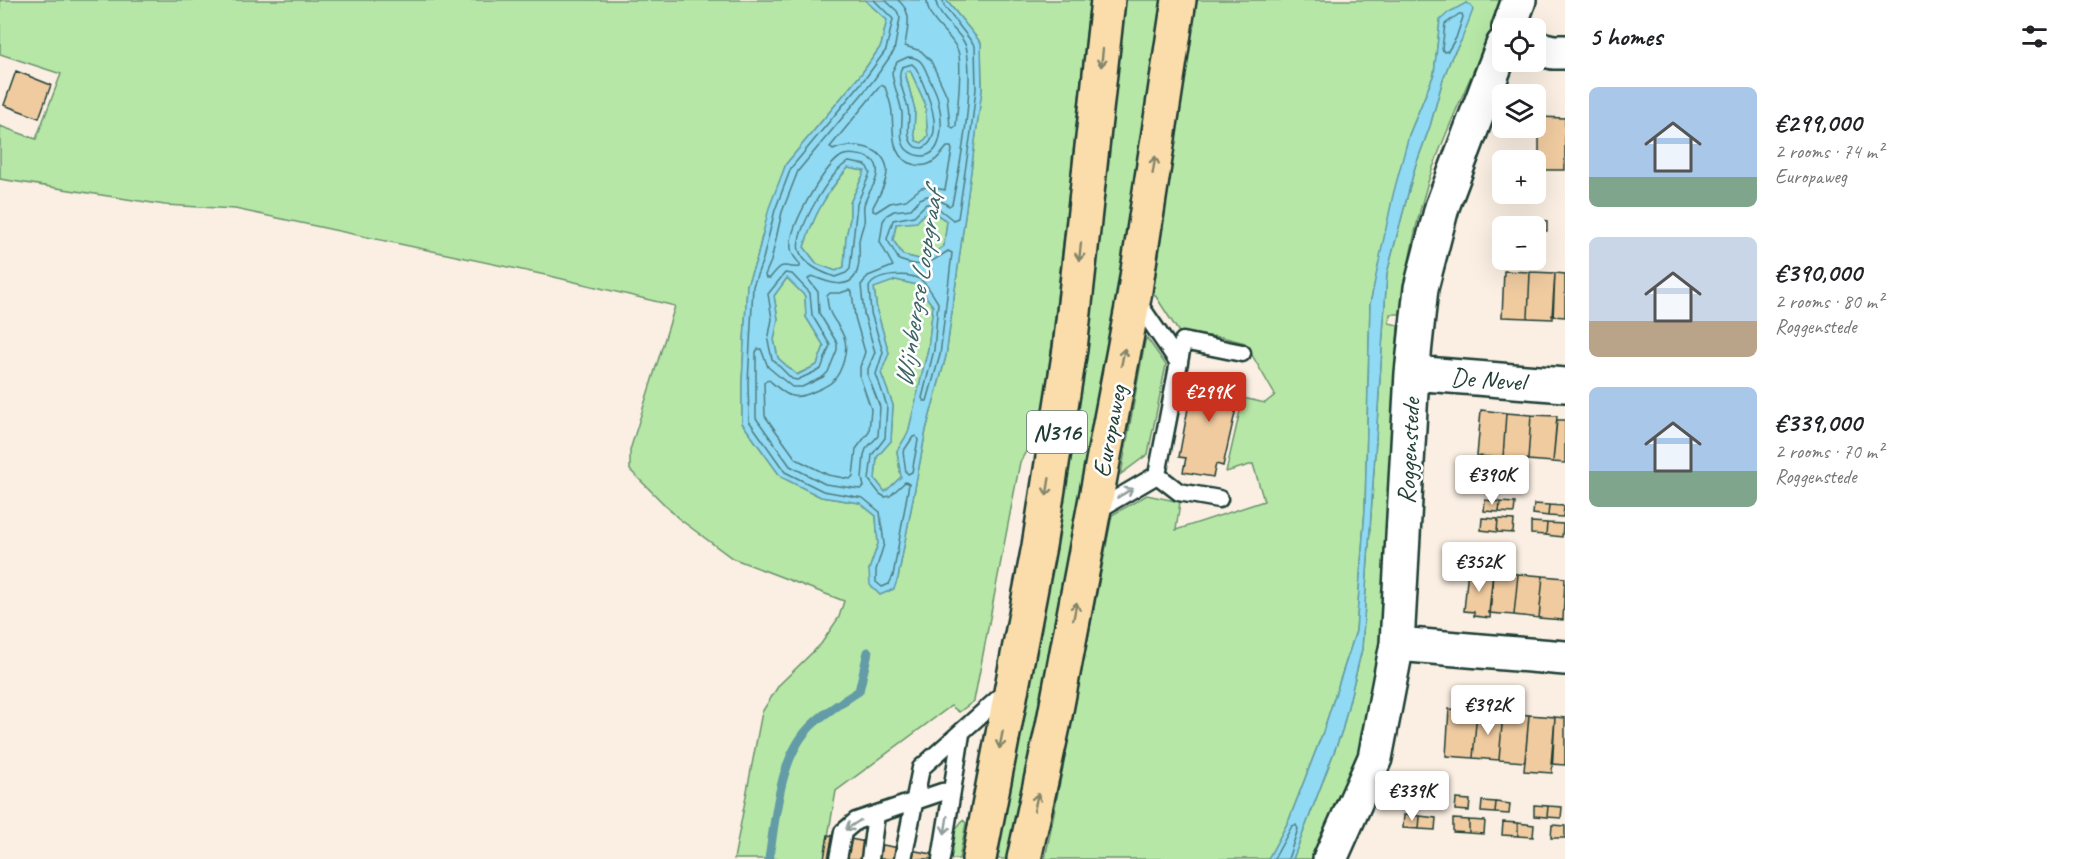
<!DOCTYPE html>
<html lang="en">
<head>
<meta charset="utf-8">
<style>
	:root { --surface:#fff; --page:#f6f6f6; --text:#202124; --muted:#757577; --accent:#c8321e }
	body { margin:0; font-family:Caveat,sans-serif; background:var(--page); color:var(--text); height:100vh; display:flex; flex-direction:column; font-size:22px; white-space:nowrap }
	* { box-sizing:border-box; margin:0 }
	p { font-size:20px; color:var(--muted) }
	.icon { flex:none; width:33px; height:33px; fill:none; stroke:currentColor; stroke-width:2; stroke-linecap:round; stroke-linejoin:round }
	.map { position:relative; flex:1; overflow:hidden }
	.details { display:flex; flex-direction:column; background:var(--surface); width:510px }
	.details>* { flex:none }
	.controls { position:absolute; left:1492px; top:18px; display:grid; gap:12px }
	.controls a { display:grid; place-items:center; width:54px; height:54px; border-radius:9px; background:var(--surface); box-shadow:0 6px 24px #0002; font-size:30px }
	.price { position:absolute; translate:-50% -51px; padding:0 14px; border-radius:6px; background:#fff; color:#222; font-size:20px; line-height:39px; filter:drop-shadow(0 2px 3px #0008) }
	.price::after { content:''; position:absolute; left:50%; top:36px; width:18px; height:14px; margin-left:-9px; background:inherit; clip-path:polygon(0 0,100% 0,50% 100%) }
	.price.selected { background:var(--accent); color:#fff }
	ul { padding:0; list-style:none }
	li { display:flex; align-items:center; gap:18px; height:150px; padding:0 24px }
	li span { display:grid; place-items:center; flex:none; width:168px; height:120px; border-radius:9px; color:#555 }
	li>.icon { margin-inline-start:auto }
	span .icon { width:72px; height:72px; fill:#fffc; stroke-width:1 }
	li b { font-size:26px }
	h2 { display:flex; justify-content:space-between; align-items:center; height:72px; padding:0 24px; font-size:26px }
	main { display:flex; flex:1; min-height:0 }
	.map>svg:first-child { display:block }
</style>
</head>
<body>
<main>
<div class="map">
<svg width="1565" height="859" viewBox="0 0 1565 859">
	<rect width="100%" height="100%" fill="#faefe2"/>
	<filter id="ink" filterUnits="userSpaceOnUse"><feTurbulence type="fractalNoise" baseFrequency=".0167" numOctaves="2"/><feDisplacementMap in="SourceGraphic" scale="12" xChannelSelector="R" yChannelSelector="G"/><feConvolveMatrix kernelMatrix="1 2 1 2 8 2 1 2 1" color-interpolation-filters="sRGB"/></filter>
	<g filter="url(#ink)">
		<path fill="#b6e7a6" stroke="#6a926d" stroke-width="1.5" d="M0,0H865L887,20L881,46L862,73L786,164L762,236L757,258L747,285L742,383V423L781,477L821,497L860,503L876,516L878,544L869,570L898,578L926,430L946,356L982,89L981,43L946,0H1090L1050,362L1040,427L1020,462L974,701L959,712L951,706L836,791L824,859H734L762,712L779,685L821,644L839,617L844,601L732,558L678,518L630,470V450L675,306L550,276L235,209L165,205L0,179V126L36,139L61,74L0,54Z
			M1125,0H1161L1105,370L1009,859H995L1076,430L1088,336Z
			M1196,0H1504C1480,60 1450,117 1429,179C1415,223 1407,269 1400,314H1390L1389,323L1398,325L1382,655L1359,757L1313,859H1293L1342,731L1362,649L1387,273L1415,167L1430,126L1443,79L1452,56L1461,41L1466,3L1440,21L1434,74L1409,135L1370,304L1365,509L1356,631L1323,732L1289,820L1268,859H1045L1112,515L1147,495L1180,502L1176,530L1264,501L1253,464L1226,472L1243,398L1265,403L1275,395L1245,343L1222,337L1180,334L1153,292Z
			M910,70L925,103L928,136L922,143L916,141L914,133L915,110L905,72Z
			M848,168L865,171L850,203V219L846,237L844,267L836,271L817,264L804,247C814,214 826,194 848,168Z
			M928,209L947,221L944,246L923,260L903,255L893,240L896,224Z
			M787,278L805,296L806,317L824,346L817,365L796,375L778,358L774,340L778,319L774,296Z
			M896,280L917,285L933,306L928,349L908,434L897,451L901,477L885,492L875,479L877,457L891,441L893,405L881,373L889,353L877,311L874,287Z
			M1147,338L1166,365L1148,454L1121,474L1145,341Z
			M963,820L966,823L959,859H947L953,832Z"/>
		<path fill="#91daf3" stroke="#639ba7" stroke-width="1.5" fill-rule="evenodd" d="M865,0H946L981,43L982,90L946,356L926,430L898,578L894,589L880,595L870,585L869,570L878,544L876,516L860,503L821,497L781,477L742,423V383L747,285L757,258L769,208L786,164L862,73L881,46L887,20ZM910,70L925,103L928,136L922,143L916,141L914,133L915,110L905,73ZM848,168L865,171L850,203V219L846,237L844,267L836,271L817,264L804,247C813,217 827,191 848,168ZM928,209L947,221L944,246L923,260L903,255L893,240L896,224L917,222ZM787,278L805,296L806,317L824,346L817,365L797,375L778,358L774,340L778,319L774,296ZM896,280L917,285L933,306L928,349L908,433L897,451L901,477L885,492L875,479L877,457L891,441L893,405L881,373L889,353L877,311L874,288Z
			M1466,3L1471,5L1473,10L1461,41L1452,56L1443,79L1430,126L1415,167L1387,273L1362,649L1342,731L1293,859H1268L1289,820L1323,732L1356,631L1365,509L1370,304L1393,195L1409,135L1434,74L1440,20L1449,12Z"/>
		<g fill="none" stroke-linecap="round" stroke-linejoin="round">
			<path stroke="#4d7c80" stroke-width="1.5" d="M874,0L893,19L886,50L867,76L791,168L775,210L763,259L753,286L748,383L749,421L785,472L823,491L863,498L880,512L884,544L876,570V582L882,587L889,584L893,576L909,484L905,482L890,496L885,497L880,494L869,480L872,455L885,438L887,406L876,374L883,352L871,313L869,287C875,274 909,272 921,280C928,285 934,296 938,303L934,350L922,398L924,401H927L940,355L952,253L948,251C927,264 925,269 899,260L887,239L893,220L914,216L926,204H933L953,220L958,218L971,132L976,89L975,46L944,6L943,0
				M885,0L897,11L900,18L894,51L873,81L798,171L782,212L771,261L765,275L766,278H770C786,258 782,269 800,267V264C796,259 791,255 791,248C788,228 823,168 840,157C847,152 864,155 871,159C880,165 878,175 874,184C871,190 866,197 864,205C863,210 865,217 864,223C862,229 860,235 859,241C859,250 860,259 858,268C853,293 826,282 812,276L808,279L818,292L819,313L837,343V350L828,372L823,377L802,387H792L768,367L761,349H758L756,352V418L790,466L825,484L860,489L864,487L862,478L864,455L866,449L878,436L880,407L868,376V369L875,352L864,314L861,285L868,276L893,266L880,242L883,221L887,215L894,211L911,209L920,199L927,196L935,197L949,206L952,204C961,163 974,91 967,51C965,33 937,20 936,0
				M898,0C914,14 907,27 905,46L921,51L931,61L947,96L950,126L953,128L956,126C957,110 963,65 958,51C952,33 927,23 927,0
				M1459,14H1462L1463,17L1456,38L1448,51L1444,52L1442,49L1445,24Z
				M908,57C922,57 924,67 929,78C932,85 937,92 938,100C942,115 946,154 923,156C917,156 910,153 906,149C898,139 903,124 902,113C900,99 893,86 892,72L897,62Z
				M912,64L916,68C925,87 948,135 923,148C918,148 913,147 911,142C905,132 911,119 908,108C906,97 895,77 902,67Z
				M881,85L885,87C888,96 892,105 892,114C894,135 890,159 916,165C931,168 939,157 947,147H951L952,150L945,190L930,187L921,188L906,200L890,203L876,212L873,211V207C878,197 887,183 887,171C886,146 851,141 833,150L830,147Z
				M849,162L866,165L870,173L857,204L850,269L846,273L835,277C821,272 804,265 799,250C793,234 833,166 849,162Z
				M785,273L792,274L810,293L812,315L830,345L821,369L797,380L792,379L772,359L768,341L772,319L768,294Z
				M849,290L852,292L855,317L865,352L860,367V377L871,409L869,432L856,449L853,476L850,479L828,475L796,459L765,416L764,383L766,381L769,380C785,394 791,402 813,392C820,389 828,386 833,381C842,372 849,349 844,337C837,319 828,319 827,296L830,293H840Z
				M916,436L918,440L912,472L908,474L906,472L903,452L913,437Z
				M1274,859L1292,826L1296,825L1298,829L1288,859"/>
			<path stroke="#639ba7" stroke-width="9" d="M769,859C776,816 779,754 814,723C827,711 844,701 859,691L868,652"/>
		</g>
		<path fill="#f0cba0" stroke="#1f3d34" stroke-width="1.5" d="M16,71L51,85L39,118L4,105Z
			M1539,117L1565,118V170H1539Z
			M1518,219H1532V226H1517Z
			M1532,219L1547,221V231L1536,230V226H1532Z
			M1504,271L1530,272L1528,318L1502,317Z
			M1530,272L1555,273L1553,319L1528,318Z
			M1555,273L1565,274V317L1552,316Z
			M1192,373L1242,382L1223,466L1216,464L1213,477L1183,472L1186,458L1179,457L1189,403H1187Z
			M1481,410L1506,413L1503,458L1477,456Z
			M1506,413L1531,415L1528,460L1503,458Z
			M1531,415L1557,416L1553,462L1528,460Z
			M1557,420H1565V463L1553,462Z
			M1485,500L1500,502L1499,512L1484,511Z
			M1500,502L1515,503L1514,513L1499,512Z
			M1534,504L1549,505L1548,516L1533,514Z
			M1549,505L1564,506L1563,517L1548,516Z
			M1482,518L1498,519L1497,532L1481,530Z
			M1498,519L1514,520L1513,533L1497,532Z
			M1531,522L1547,523L1546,535L1531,534Z
			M1547,523L1563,524L1562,537L1546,535Z
			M1468,569L1493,572L1490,618L1474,616V612L1464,611Z
			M1493,572L1518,574L1514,615L1489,613Z
			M1518,574L1543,576L1539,618L1514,615Z
			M1543,576L1565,578L1563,620L1539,618Z
			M1449,709L1477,711L1473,758L1446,756Z
			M1477,711L1503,713L1499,760L1473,758Z
			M1503,713L1529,715L1525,762L1499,760Z
			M1529,715L1555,717L1552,773L1524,771Z
			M1555,717L1565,718V765L1551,764Z
			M1456,799L1470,800L1469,811L1455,810Z
			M1482,801L1496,802L1495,813L1481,812Z
			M1496,802L1510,804L1509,814L1495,813Z
			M1534,805L1548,806L1547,817L1534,816Z
			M1548,806L1562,807L1561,818L1547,817Z
			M1404,815L1420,816L1419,829L1403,828Z
			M1420,816L1436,818L1435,830L1419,829Z
			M1453,819L1469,820V833L1453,832Z
			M1469,820L1485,821L1484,834L1469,833Z
			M1503,822L1518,823V836L1502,835Z
			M1518,823L1534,825L1533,837L1518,836Z
			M1552,825L1565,826V838H1551Z
			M828,835L932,854V859H824Z"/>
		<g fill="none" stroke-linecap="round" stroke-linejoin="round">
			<defs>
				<path id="lane" d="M1134,297L1179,363
					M1157,475L1179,492L1219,499
					M1094,512L1157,475L1183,341L1242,353
					M838,859L843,832L856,821L942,792L952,791L961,734
					M870,859L876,815
					M903,859L921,768L1008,690
					M941,859L952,791"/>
				<path id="street" d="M1509,28L1519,0
					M1536,48L1553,52H1565
					M1412,373L1565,385
					M1397,644L1565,658
					M1330,859L1375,758L1397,644L1412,373L1421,288L1442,207L1503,45"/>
				<path id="primary" d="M979,859L1039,546L1070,349L1108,0
					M1024,859L1053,726L1134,297L1179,0"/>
			</defs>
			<use href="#lane" stroke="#1f3d34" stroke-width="21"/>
			<use href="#street" stroke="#1f3d34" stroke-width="38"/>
			<use href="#primary" stroke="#1f3d34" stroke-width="38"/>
			<use href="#lane" stroke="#fff" stroke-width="16"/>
			<use href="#street" stroke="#fff" stroke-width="33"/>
			<use href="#primary" stroke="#fbddab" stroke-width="33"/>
		</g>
		<defs><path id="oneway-shaft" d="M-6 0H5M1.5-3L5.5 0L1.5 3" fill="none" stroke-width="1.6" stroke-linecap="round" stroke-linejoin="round" transform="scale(1.5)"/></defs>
		<g stroke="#82856a">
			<use href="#oneway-shaft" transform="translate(1102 58) rotate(96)"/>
			<use href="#oneway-shaft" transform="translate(1154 165) rotate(-81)"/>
			<use href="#oneway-shaft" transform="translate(1080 252) rotate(96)"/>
			<use href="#oneway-shaft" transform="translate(1123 357) rotate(-79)"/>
			<use href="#oneway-shaft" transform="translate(1048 487) rotate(99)"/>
			<use href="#oneway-shaft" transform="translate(1075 611) rotate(-79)"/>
			<use href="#oneway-shaft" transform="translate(1001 740) rotate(101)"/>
			<use href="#oneway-shaft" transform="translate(1036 802) rotate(-78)"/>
		</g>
		<g stroke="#8f9e9a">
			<use href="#oneway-shaft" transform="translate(1125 493) rotate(-31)"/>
			<use href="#oneway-shaft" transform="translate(853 825) rotate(147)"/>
			<use href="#oneway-shaft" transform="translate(946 825) rotate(99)"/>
		</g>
	</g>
	<g text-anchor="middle" stroke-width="5" stroke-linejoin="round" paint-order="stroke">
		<rect fill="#fff" stroke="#627771" stroke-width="1.5" x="1027" y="411" width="60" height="42" rx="4.5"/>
		<g font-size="24" font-weight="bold" fill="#1f3d34">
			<text x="1057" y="440">N316</text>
		</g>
		<g font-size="26" fill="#1f3d34" stroke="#fff">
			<text transform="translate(1488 379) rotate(4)" y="9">De Nevel</text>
			<text transform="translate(1109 431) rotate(-79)" y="9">Europaweg</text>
			<text transform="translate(1408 451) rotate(-87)" y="9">Roggenstede</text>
		</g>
		<g font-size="27" font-style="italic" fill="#3c6464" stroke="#fff">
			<text transform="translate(918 289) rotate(-81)" y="9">Wijnbergse Loopgraaf</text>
		</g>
	</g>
</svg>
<div class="controls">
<a><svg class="icon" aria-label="locate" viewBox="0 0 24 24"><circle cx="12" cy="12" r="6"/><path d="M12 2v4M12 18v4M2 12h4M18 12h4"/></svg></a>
<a><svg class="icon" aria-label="layers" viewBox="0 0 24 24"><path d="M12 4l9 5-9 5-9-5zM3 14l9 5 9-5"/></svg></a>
<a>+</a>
<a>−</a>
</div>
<b class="price selected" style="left:1209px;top:423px">€299K</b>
<b class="price" style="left:1492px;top:506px">€390K</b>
<b class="price" style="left:1479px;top:593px">€352K</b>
<b class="price" style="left:1488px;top:736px">€392K</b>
<b class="price" style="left:1412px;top:822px">€339K</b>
</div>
<section class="details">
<h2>5 homes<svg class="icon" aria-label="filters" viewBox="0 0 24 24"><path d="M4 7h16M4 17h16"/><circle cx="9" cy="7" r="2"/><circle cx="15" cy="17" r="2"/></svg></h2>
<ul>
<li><span style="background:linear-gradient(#a9c7e8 75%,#7fa58c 0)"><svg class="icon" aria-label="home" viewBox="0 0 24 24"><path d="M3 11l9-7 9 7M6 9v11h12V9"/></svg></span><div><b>€299,000</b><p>2 rooms · 74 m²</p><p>Europaweg</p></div></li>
<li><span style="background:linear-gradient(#c9d6e8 70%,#b9a48a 0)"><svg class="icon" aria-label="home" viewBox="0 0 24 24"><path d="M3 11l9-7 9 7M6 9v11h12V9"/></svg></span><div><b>€390,000</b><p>2 rooms · 80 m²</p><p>Roggenstede</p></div></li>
<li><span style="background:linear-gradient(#a9c7e8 70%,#7fa58c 0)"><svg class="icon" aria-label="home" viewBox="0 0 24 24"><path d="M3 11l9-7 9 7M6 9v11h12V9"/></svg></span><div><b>€339,000</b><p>2 rooms · 70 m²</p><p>Roggenstede</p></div></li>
</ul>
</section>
</main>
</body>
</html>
